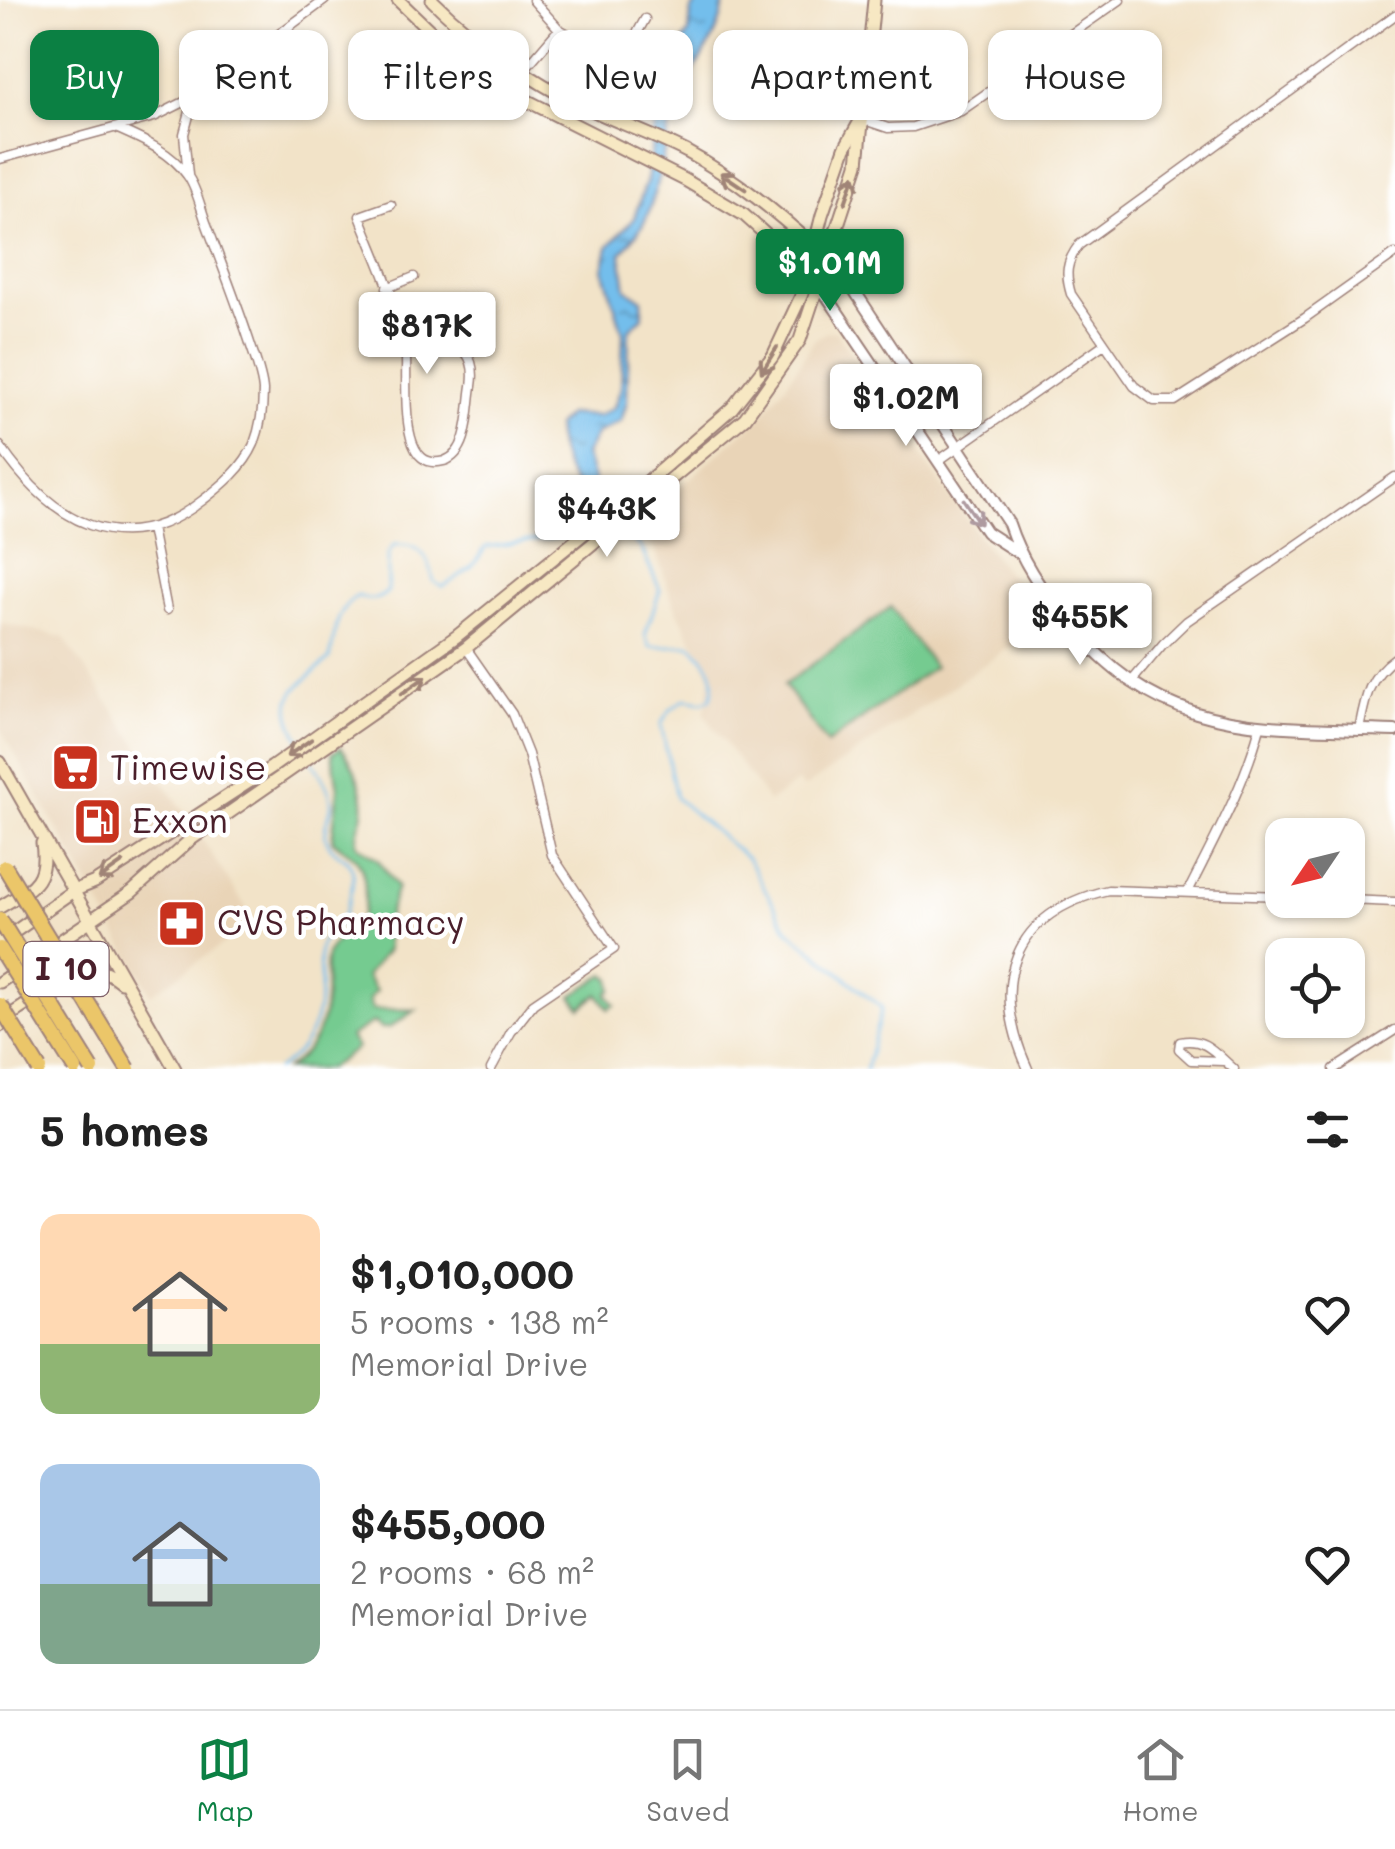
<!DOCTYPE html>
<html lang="en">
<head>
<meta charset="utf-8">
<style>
	:root { --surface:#fff; --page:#f2f2f2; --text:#222; --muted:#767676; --line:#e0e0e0; --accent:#0b8043 }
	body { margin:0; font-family:Mali,sans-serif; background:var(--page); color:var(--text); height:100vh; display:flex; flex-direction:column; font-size:38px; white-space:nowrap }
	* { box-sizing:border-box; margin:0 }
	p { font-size:32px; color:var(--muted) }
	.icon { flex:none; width:55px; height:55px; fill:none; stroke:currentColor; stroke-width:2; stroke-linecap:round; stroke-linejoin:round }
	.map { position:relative; height:1069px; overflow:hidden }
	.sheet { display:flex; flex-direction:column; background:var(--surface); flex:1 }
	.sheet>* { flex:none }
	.hud { position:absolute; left:30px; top:30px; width:1335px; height:90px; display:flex; gap:20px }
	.needle { width:65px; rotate:235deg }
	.buttons { position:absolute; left:1265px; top:818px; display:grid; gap:20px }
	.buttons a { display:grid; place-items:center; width:100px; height:100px; border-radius:20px; background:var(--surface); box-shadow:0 2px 8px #0004; font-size:50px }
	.price { position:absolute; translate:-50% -85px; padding:0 22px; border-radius:10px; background:#fff; color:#222; font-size:32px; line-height:65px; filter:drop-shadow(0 2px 5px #0008) }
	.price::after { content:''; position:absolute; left:50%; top:60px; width:30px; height:22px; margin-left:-15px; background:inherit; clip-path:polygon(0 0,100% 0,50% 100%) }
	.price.on { background:var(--accent); color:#fff }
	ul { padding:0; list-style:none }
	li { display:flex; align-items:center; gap:30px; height:250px; padding:0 40px }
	li span { display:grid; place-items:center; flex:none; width:280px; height:200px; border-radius:20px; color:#555 }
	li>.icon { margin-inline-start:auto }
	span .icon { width:120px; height:120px; fill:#fffc; stroke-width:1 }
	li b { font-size:42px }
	h2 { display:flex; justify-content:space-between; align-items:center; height:120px; padding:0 40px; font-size:42px }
	.pill { padding:0 35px; border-radius:20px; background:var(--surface); box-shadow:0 2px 8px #0004; font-size:35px; line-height:90px }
	.pill.on { background:var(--accent); color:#fff }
	.dock { display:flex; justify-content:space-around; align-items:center; height:140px; border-top:2px solid var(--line); background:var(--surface); font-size:28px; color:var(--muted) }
	.dock a { display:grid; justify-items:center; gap:5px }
	.dock .on { color:var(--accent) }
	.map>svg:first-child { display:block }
</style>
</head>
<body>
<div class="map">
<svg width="1395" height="1069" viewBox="0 0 1395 1069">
	<defs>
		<pattern id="water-ripples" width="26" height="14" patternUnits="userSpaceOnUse" patternTransform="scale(2.5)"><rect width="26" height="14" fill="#73beec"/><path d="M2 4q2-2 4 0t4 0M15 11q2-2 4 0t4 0" fill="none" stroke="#609abf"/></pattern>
	</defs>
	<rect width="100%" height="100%" fill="#fff"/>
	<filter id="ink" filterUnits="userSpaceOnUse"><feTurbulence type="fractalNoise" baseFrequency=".01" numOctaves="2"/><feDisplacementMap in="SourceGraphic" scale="20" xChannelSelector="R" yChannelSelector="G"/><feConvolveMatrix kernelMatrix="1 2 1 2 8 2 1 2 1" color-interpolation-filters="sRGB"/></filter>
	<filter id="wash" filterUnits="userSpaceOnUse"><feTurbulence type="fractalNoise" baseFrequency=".0048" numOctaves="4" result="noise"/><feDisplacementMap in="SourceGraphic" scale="40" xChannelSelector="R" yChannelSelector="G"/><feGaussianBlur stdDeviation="2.25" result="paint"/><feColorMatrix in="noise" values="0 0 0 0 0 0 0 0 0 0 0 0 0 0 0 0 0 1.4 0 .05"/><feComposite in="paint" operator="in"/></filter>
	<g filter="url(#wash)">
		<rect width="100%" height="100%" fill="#f2e3c8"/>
		<path fill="#e9d4b7" d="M828,331L836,332L850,351L949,495L1042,620L1031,628L1033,631L804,788L798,782L769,802L704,714L711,677L674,604L654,548L636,525L760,418L785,386L815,339Z
			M0,623L63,637L185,813L255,922L151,994L0,728Z"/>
		<path fill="#74cb90" stroke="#5f755e" stroke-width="2.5" d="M891,607L934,667L827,744L784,685Z
			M341,747C353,762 366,793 363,812C361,824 355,833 357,845L378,860L397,887L386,923L387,950L366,976L376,991L369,1000L372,1009L416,1010L389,1028H380L374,1022L350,1037L357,1048L328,1069H286C318,1046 326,1021 326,982C326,974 324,960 328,952C333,939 348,936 356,926C368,911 368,874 356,859C349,852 339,847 332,840L338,788L332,753Z
			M605,974L611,979L612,990L607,994L615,1005L609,1009L598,994L581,1008L572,996Z"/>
		<path fill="url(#water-ripples)" stroke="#5e6e8c" stroke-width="2.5" d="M699,0H724C722,37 698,58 683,90C664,130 663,175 647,216C642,230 629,242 621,254L626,289L642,299L643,317L629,330L627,402L621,421L597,433L585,454L599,498L587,502C568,478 558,457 556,426L569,414L598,416L614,407L621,388L623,333L603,269L608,247L634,218L647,180L656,115L673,55L689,33L691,11Z"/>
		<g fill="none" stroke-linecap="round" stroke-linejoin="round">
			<path stroke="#73beec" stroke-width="2.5" d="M620,528L641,547L660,590L645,635L650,647L691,645C709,663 719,673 711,699L702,702L685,699L671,709L661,724L676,798L748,859L788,930L882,1008L866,1069
				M302,743C273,694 297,690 330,658C335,636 335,607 358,596C370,601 378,601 388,591V554L394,545C422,542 429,559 434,582L443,587L471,568L486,547L566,536L594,519L591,497
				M277,1069C311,1048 321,1016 320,978C320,968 318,956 320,947C324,935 332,933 339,924C345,917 355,881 353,873C351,856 329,854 326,837C324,828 330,816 331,807C333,790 319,773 311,759"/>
		</g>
	</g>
	<g filter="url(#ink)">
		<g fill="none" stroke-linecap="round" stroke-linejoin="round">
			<defs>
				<path id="minor" d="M533,0L559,29L640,73
					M1395,15L1079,245C1066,262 1065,274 1071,294L1134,386L1154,401H1175L1305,318L1395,254
					M621,62L645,19
					M523,71L559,29
					M861,119L888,128L913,127L961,111L1120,0
					M0,159L154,117L194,97L325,0
					M188,175L184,134L194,97
					M391,205L360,216C375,254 393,293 404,332C412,363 391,475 444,461C470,453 468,409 472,386C478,349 455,343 426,327L404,333
					M387,288L414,277
					M0,446C51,521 122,564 203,500C223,485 244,467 254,444C260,428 263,408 263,391C262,375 254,356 249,340C236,301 221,263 207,225C201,210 197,188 187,175C171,152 143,140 118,129
					M938,461L1104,344
					M151,528L167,610
					M466,648L512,714L528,754L552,855L614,949L533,1004L511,1032L491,1069
					M1131,682L1163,644L1187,621L1395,477
					M1359,730C1365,699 1368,677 1395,658
					M1189,890C1216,836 1244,786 1260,727
					M1348,900L1395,902
					M1223,1061L1191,1060L1179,1049L1180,1042C1205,1036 1217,1055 1234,1069
					M1028,1069C989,983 1011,913 1108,890L1282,896
					M1334,1069L1395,1030"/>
				<path id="tertiary" d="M827,257L854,290L1009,524C1021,561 1043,593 1068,622C1164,739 1258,725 1395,731
					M818,283L986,532L1017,552"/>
				<path id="secondary" d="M398,0L446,46L506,90L685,180L744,215L812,276
					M432,0C469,37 515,69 561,95C601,117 646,131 687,152C735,178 776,212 816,248
					M0,762L175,1069
					M0,907C31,888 48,883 42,843
					M0,942L73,891L95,882L272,767L457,636L632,495L732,408L773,356L802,294L822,215L845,148L859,123
					M0,982L132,892L190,840L466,648L745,418L800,340L858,164L874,0
					M0,1026L3,1020L79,970C97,966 107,971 121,982"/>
			</defs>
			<use href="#minor" stroke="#9e817a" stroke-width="11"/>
			<use href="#tertiary" stroke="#9e817a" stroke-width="14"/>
			<use href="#secondary" stroke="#9e817a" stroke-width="15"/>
			<use href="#minor" stroke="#fff" stroke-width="8"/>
			<use href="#tertiary" stroke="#fff" stroke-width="10"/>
			<use href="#secondary" stroke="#f7e8c3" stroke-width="11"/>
			<defs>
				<path id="motorway-bridge" d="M5,867L128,1069
					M0,920L92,1069
					M0,949L75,1069
					M0,1005L39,1069"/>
			</defs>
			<use href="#motorway-bridge" stroke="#9e817a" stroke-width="18" stroke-linecap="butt"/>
			<use href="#motorway-bridge" stroke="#ebc669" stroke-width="14"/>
		</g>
		<defs><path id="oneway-shaft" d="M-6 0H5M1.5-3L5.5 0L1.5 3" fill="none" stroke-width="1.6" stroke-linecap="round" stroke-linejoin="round" transform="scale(2.5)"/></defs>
		<g stroke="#a08477">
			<use href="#oneway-shaft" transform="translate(733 181) rotate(-146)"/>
			<use href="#oneway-shaft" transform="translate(850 189) rotate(-71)"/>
			<use href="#oneway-shaft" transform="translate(769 360) rotate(122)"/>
			<use href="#oneway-shaft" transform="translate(414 685) rotate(-35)"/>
			<use href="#oneway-shaft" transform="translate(299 748) rotate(145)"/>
			<use href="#oneway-shaft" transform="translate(111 871) rotate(145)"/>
		</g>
		<use stroke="#ae9aa0" href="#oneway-shaft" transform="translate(972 512) rotate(56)"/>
	</g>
	<defs>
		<symbol id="supermarket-square" viewBox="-11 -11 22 22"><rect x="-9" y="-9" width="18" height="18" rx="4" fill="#c8321e" stroke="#fff"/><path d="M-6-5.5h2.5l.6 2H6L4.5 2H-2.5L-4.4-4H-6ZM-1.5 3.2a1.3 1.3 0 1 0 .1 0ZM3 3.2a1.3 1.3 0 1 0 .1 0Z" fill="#fff"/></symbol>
		<symbol id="fuel-square" viewBox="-11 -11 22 22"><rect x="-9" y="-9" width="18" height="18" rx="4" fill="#c8321e" stroke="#fff"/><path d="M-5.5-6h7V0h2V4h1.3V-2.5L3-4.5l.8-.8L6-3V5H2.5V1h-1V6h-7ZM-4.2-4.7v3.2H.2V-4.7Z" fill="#fff"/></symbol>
		<symbol id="pharmacy-square" viewBox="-11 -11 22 22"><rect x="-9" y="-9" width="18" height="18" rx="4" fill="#c8321e" stroke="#fff"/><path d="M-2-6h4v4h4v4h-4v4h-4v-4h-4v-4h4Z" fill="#fff"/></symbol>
	</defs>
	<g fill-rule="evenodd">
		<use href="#supermarket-square" x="48" y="740" width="55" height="55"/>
		<use href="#fuel-square" x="70" y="794" width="55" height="55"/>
		<use href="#pharmacy-square" x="154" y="896" width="55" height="55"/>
	</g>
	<g text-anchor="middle" stroke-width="9" stroke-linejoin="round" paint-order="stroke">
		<rect fill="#fff" stroke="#80626b" stroke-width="2.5" x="23.5" y="942" width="85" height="54" rx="8"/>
		<g font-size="32" font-weight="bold" fill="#4a1f2b">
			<text x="66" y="980">I 10</text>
		</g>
		<g font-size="35" fill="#4a1f2b" stroke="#fff" text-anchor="start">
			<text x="110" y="780">Timewise</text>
			<text x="132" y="833">Exxon</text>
			<text x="217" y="935">CVS Pharmacy</text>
		</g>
	</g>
</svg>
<div class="buttons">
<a><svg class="needle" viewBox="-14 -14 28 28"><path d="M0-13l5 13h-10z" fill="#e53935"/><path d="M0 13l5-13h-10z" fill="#767676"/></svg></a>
<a><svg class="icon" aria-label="locate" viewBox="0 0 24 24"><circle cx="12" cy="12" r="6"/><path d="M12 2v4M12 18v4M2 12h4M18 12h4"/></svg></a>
</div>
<b class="price on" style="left:830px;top:314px">$1.01M</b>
<b class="price" style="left:427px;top:377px">$817K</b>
<b class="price" style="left:906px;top:449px">$1.02M</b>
<b class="price" style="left:607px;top:560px">$443K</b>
<b class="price" style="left:1080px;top:668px">$455K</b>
<div class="hud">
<a class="pill on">Buy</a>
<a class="pill">Rent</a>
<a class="pill">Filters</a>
<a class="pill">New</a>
<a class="pill">Apartment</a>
<a class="pill">House</a>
</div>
</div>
<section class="sheet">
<h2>5 homes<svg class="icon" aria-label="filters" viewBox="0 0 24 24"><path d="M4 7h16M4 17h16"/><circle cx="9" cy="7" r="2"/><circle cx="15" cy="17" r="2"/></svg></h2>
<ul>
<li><span style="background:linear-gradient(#ffd9b3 65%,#8fb573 0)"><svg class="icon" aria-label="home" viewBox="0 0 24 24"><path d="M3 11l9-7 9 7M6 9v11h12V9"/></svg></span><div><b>$1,010,000</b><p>5 rooms · 138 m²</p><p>Memorial Drive</p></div><svg class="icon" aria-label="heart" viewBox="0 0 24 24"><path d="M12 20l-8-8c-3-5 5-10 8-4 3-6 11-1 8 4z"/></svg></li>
<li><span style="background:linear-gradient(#a9c7e8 60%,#7fa58c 0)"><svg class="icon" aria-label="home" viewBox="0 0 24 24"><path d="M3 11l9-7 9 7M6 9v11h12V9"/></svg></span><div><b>$455,000</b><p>2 rooms · 68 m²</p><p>Memorial Drive</p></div><svg class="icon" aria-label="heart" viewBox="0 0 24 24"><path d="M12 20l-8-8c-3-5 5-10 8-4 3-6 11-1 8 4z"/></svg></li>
</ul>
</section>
<nav class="dock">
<a class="on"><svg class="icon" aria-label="map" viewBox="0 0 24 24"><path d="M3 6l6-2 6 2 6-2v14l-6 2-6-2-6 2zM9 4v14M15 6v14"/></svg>Map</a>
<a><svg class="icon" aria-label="saved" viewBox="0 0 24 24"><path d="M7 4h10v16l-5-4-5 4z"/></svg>Saved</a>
<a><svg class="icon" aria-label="home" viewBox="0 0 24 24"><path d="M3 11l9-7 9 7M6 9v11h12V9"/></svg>Home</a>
</nav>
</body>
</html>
